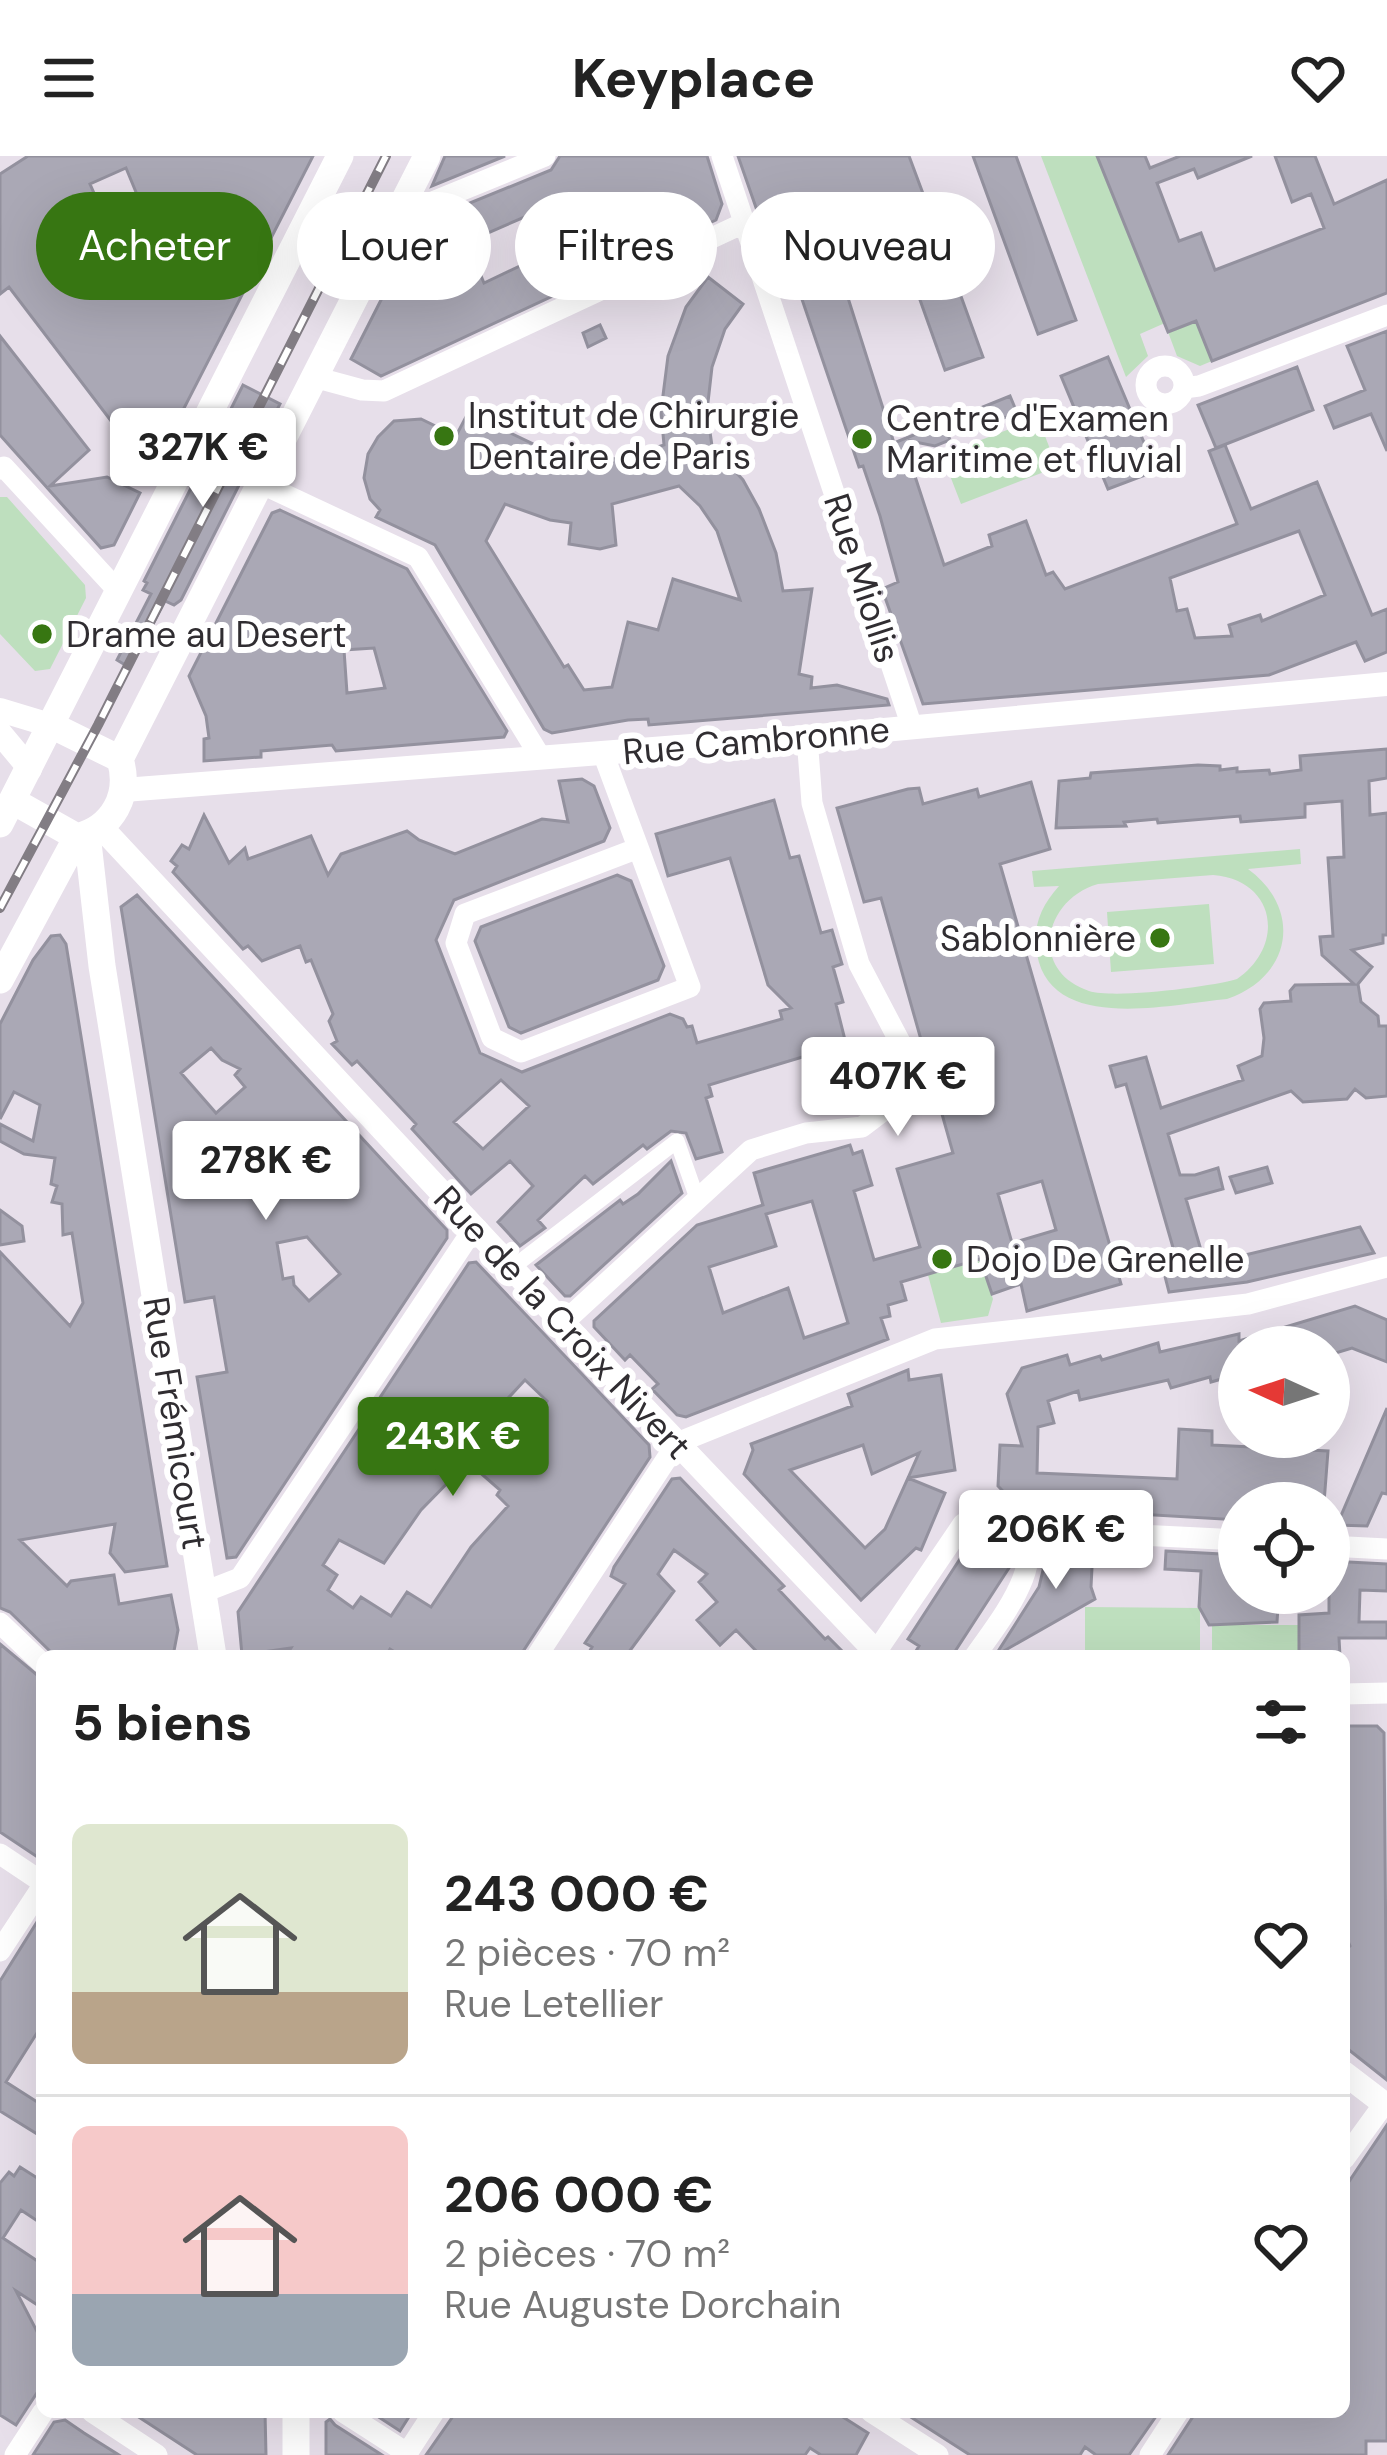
<!DOCTYPE html>
<html lang="fr">
<head>
<meta charset="utf-8">
<style>
	:root { --surface:#fff; --page:#f2f2f2; --text:#222; --muted:#767676; --line:#e0e0e0; --accent:#377612 }
	body { margin:0; font-family:"DM Sans",sans-serif; background:var(--page); color:var(--text); height:100vh; display:flex; flex-direction:column; font-size:45px; white-space:nowrap }
	* { box-sizing:border-box; margin:0 }
	p { font-size:39px; color:var(--muted) }
	.icon { flex:none; width:66px; height:66px; fill:none; stroke:currentColor; stroke-width:2; stroke-linecap:round; stroke-linejoin:round }
	.map { position:relative; flex:1; overflow:hidden }
	.details { position:absolute; left:36px; top:1494px; width:1314px; height:768px; display:flex; flex-direction:column; background:var(--surface); border-radius:18px; box-shadow:0 12px 48px #0002 }
	.details>* { flex:none }
	.top-card { position:absolute; left:36px; top:36px; width:1317px; height:108px; display:flex; gap:24px }
	.needle { width:78px; rotate:273deg }
	.tools { position:absolute; left:1218px; top:1170px; display:grid; gap:24px }
	.tools a { display:grid; place-items:center; width:132px; height:132px; border-radius:50%; background:var(--surface); box-shadow:0 12px 48px #0002; font-size:60px }
	.price { position:absolute; translate:-50% -102px; padding:0 27px; border-radius:12px; background:#fff; color:#222; font-size:39px; line-height:78px; filter:drop-shadow(0 3px 6px #0008) }
	.price::after { content:''; position:absolute; left:50%; top:72px; width:36px; height:27px; margin-left:-18px; background:inherit; clip-path:polygon(0 0,100% 0,50% 100%) }
	.price.on { background:var(--accent); color:#fff }
	ul { padding:0; list-style:none }
	li { display:flex; align-items:center; gap:36px; height:300px; padding:0 36px }
	li+li { border-top:3px solid var(--line) }
	li span { display:grid; place-items:center; flex:none; width:336px; height:240px; border-radius:18px; color:#555 }
	li>.icon { margin-inline-start:auto }
	span .icon { width:144px; height:144px; fill:#fffc; stroke-width:1 }
	li b { font-size:51px }
	h2 { display:flex; justify-content:space-between; align-items:center; height:144px; padding:0 36px; font-size:51px }
	.chip { padding:0 42px; border-radius:54px; background:var(--surface); box-shadow:0 12px 48px #0002; font-size:42px; line-height:108px }
	.chip.on { background:var(--accent); color:#fff }
	header { display:flex; justify-content:space-between; align-items:center; height:156px; padding:0 36px; background:var(--surface); font-size:54px; font-weight:700 }
	.map>svg:first-child { display:block }
</style>
</head>
<body>
<header><svg class="icon" aria-label="menu" viewBox="0 0 24 24"><path d="M4 6h16M4 12h16M4 18h16"/></svg>Keyplace<svg class="icon" aria-label="heart" viewBox="0 0 24 24"><path d="M12 20l-8-8c-3-5 5-10 8-4 3-6 11-1 8 4z"/></svg></header>
<div class="map">
<svg width="1387" height="2299" viewBox="0 0 1387 2299">
	<rect width="100%" height="100%" fill="#e7dfea"/>
	<path fill="#bedfbe" fill-rule="evenodd" d="M1041,0H1097L1165,167L1140,178L1148,200L1126,221Z
		M1196,165L1212,205L1200,210L1177,200L1168,176Z
		M1038,262L1057,311L961,348L942,299Z
		M0,341H7L85,429L86,442L50,513L35,515L0,478Z
		M1300,693L1301,708L1248,713C1303,753 1292,821 1227,843C1171,848 1051,878 1037,798C1032,771 1041,750 1059,730L1034,731L1032,715ZM1213,719C1276,724 1286,789 1237,823C1210,831 1115,843 1089,835C1029,815 1043,744 1098,728Z
		M1209,748L1214,808L1111,816L1107,756Z
		M976,1090L993,1143L988,1160L941,1167L928,1119L959,1110Z
		M1085,1451L1200,1452V1500H1085Z
		M1212,1469H1299V1500H1212Z"/>
	<path fill="#aaa8b5" stroke="#93919e" stroke-width="3" fill-rule="evenodd" d="M28,0H313L157,305L131,291L9,131L0,138V18ZM126,12L138,41L216,81L194,124L115,85L90,28Z
		M445,0H505L432,30Z
		M560,0H707L722,48L716,64L381,220L351,203L411,85L408,77L411,71L551,14ZM543,53L560,91L484,127L467,86Z
		M738,0H909L950,110L968,116L954,121L983,201L945,214L904,99L842,123L894,287L1010,240L1018,259L982,266L984,271L969,277L947,276L950,284L935,290L910,285L918,306L911,308L944,409L992,390L989,379L1026,365L1046,419L1053,416L1065,433L1237,368L1209,295L1225,289L1251,353L1317,326L1372,459L1387,453V496L1365,505L1356,486L1269,519L923,548L882,433L898,426L880,360L863,310L859,311L773,58L760,63ZM1299,375L1325,439L1262,465L1260,459L1229,469L1232,480L1195,482L1187,453L1177,455L1170,422Z
		M973,0H1016L1076,164L1038,178Z
		M1097,0H1145L1150,12L1180,0H1252L1198,22L1194,13L1157,27L1179,85L1201,77L1215,114L1324,72L1311,38L1292,46L1275,0H1315L1334,48L1387,24V137L1212,205L1196,165L1168,176Z
		M708,121L743,148L725,173L712,211L707,255L712,290L743,324L759,353L776,397L783,435L812,433L799,518L812,521L811,532L837,529L887,543L889,549L649,569L648,563L628,564L552,577L544,573L435,389L376,361L380,354L370,343L364,322L368,298L378,281L394,265L421,263L456,280L468,257L544,293L576,303L577,299H601L602,304L623,302L664,289L661,255L668,200L686,151ZM679,330L700,350L717,375L740,444L673,423L658,474L628,466L612,531L584,534L568,509L564,511L486,385L505,348L550,364L571,367L569,388L600,393L616,389L612,348Z
		M600,169L606,182L588,191L583,177Z
		M1387,175V295L1371,258L1334,272L1325,250L1365,234L1347,190Z
		M0,180L89,294L50,330L107,321L140,337L114,389L101,392L0,279Z
		M1108,201L1156,315L1108,333L1061,220Z
		M1297,211L1313,254L1216,292L1198,249Z
		M243,229L280,248L181,444L174,449L165,445L130,512L117,504L151,438L143,434L147,427L144,425Z
		M280,354L407,413L507,575L504,581L336,595L332,589L261,595V601L204,605V583L209,582L206,560L189,520L272,357ZM374,492L385,532L347,537L344,494Z
		M1387,593V622L1369,625L1370,659L1387,657V779H1383V787L1352,794L1372,811L1358,828L1361,846L1378,860L1379,870H1387V940L1366,942L1355,933L1347,943L1303,946L1291,935L1168,978L1180,1019H1195L1218,1012L1223,1033L1186,1043L1203,1101L1208,1104L1241,1100L1360,1071L1374,1097L1247,1126L1169,1136L1160,1101L1174,1095L1126,928L1116,931L1110,910L1146,901L1161,952L1243,924L1238,910L1262,900L1264,882L1260,853L1264,847L1291,845L1290,835L1295,829L1354,828L1322,799L1320,781L1333,780L1328,702L1344,701L1342,645L1305,648V661L1241,666L1240,660L1158,667L1157,663L1124,666L1126,670L1056,672L1059,625L1090,622L1091,617L1198,609L1220,610V614L1237,612V616L1269,614L1270,618L1301,614L1300,600Z
		M582,623L594,630L610,672L604,685L454,744L436,784L480,897L522,916L670,858L683,863L687,871L692,870L697,887L782,863L780,855L791,852L768,829L730,702L668,720L656,678L774,644L790,702L799,700L821,777L832,774L842,808L833,811L843,846L836,848L846,888L709,929L712,940L706,942L722,996L696,1003L686,977L671,975L647,993L643,989L593,1028L585,1020L538,1064L545,1072L520,1090L498,1066L533,1030L510,1005L471,1038L412,973L416,968L357,905L352,909L332,888L337,885L329,865L333,858L311,804L306,806L300,790L262,805L248,790L243,793L173,716L177,710L171,705L182,689L189,693L204,659L229,707L245,692L248,703L311,680L328,719L341,698L407,675L419,684L455,698L542,663L568,666L559,625ZM501,924L529,950L483,993L454,966Z
		M1031,626L1050,693L1000,708L1121,1128L1027,1155L1021,1128L992,1138L980,1103L901,1126L906,1144L888,1149L890,1160L881,1162L888,1183L686,1261L677,1259L652,1233L658,1228L630,1199L625,1204L594,1171V1165L697,1069L763,1049L754,1017L850,989L853,998L862,995L872,1029L854,1035L874,1104L920,1091L897,1013L953,997L881,742L864,746L837,652L908,633L919,632L923,648L977,633L979,641ZM1042,1025L1056,1074L1012,1087L998,1038ZM812,1045L848,1167L804,1182L788,1132L723,1157L709,1111L776,1090L766,1058Z
		M617,719L631,725L664,810L658,824L521,877L509,871L475,785L481,771Z
		M137,739L447,1074V1082L236,1401L227,1402L197,1221L227,1216L214,1141L185,1146L121,751ZM211,892L222,904L240,913L235,919L245,931L216,957L181,917ZM277,983L304,1013L273,1042L259,1026L209,1033L201,991L224,986L246,1010ZM307,1081L340,1118L309,1145L294,1129L293,1121L283,1123L277,1087Z
		M60,779L66,788L167,1410L125,1416L110,1397L115,1368L20,1384L67,1430L71,1425L114,1419L119,1448L171,1439L178,1474L173,1500H55L10,1456L0,1452V1096L70,1170L83,1147L72,1077L63,1079L62,1048L52,1046L57,1030L51,1028L55,1002L24,998L0,985V968L33,985L40,949L14,936L0,963V868L33,804L51,780Z
		M671,1005L682,1037L570,1140H565L536,1109L620,1044L623,1048L638,1038Z
		M1267,1011L1272,1027L1236,1037L1230,1021Z
		M0,1054L22,1070L24,1085L0,1089Z
		M476,1106L649,1289L650,1301L520,1500H401L390,1493L386,1500H286L291,1492L242,1499L238,1456L469,1107ZM525,1224L547,1245L520,1276L497,1254ZM468,1306L500,1334L497,1339L508,1350L471,1391L431,1451L407,1436L391,1460L361,1441L353,1452L328,1434L337,1419L323,1409L339,1384L384,1407L421,1354Z
		M1355,1150L1387,1164V1206L1352,1192L1329,1199V1191H1239V1218L1211,1226L1210,1221L1171,1232L1168,1224L1080,1244L1078,1235L1048,1245L1054,1267L1038,1271L1037,1317L1177,1323L1179,1273L1212,1275V1289L1328,1295L1324,1347H1239V1364L1018,1351L998,1330L1000,1289L1022,1290L1007,1238L1022,1212L1067,1199L1070,1209L1100,1200L1102,1204L1158,1187L1160,1196L1239,1178V1185Z
		M908,1214L909,1224L941,1219L955,1314L908,1322L919,1297L872,1318L863,1289L790,1314L865,1392L885,1373L908,1322L945,1337L921,1394L916,1392L861,1444L744,1318L753,1294L751,1288L852,1250L848,1238Z
		M1387,1252V1338L1382,1337L1367,1370L1337,1369Z
		M680,1322L784,1430L779,1434L825,1483L828,1481L847,1500H761L736,1474L720,1489L697,1464L717,1446L699,1426L707,1418L674,1394L658,1418L674,1435L626,1500H587L592,1491L585,1487L625,1428L611,1420L614,1411L672,1323Z
		M991,1381L1007,1392L1009,1412L952,1500H913L919,1490L908,1483L969,1389L979,1382Z
		M1049,1389L1093,1392L1091,1431L1095,1443L995,1500L1039,1431Z
		M1166,1395L1239,1399V1437H1279L1277,1466L1209,1469L1199,1451L1201,1415L1165,1413Z
		M1329,1405L1387,1408V1435L1360,1434L1359,1466H1387V1482H1339L1340,1500H1299V1459L1329,1457Z
		M0,1488L42,1523V1704L0,1676Z
		M1344,1570H1377L1384,1577L1387,1924L1344,1890V1796L1350,1790L1344,1776Z
		M42,1758V1869L6,1926L42,1949V1981L0,1955V1825Z
		M1387,1969V2285H1366V2299H1168L1196,2256H1344V2033Z
		M20,2011L42,2025V2068L21,2054L3,2082L42,2108V2152L16,2135L42,2185V2229L16,2269L0,2259V2027L9,2016L14,2020Z
		M131,2256H265L266,2299H197Z
		M371,2256H412L400,2275Z
		M456,2256H835L868,2277L856,2299H821L810,2292L805,2299H426Z
		M903,2256H1159L1129,2299H1096L1085,2291L1080,2299H970Z
		M330,2263L335,2269L382,2299H326V2266Z
		M65,2264L84,2277L119,2299H33L54,2266Z"/>
	<g fill="none" stroke-linecap="round" stroke-linejoin="round">
		<path stroke="#fff" stroke-width="15" d="M512,1112L677,985L698,1045"/>
		<path stroke="#fff" stroke-width="21" d="M722,0L912,571
			M396,61L545,0
			M1146 229a19 19 0 1 1 38 0a19 19 0 1 1-38 0Z
			M314,221L362,234L384,235L746,66
			M1184,232L1199,230L1387,159
			M0,313L4,311L120,437
			M260,327L418,401L541,602
			M603,597L690,831L521,896L492,882L456,787L465,758L636,693
			M563,1167L751,994L806,977L862,971L895,946L904,924L901,888L859,808L812,647L807,581
			M1020,1373L1239,1384
			M1329,1390L1387,1393
			M204,1436L240,1422L474,1072
			M0,1467L42,1507
			M876,1496L963,1368C979,1360 993,1356 1010,1365C1059,1395 996,1469 975,1500
			M537,1500L677,1287L935,1183L1248,1148L1387,1111
			M1344,1538L1387,1537
			M0,1698L42,1726
			M0,1795L42,1731
			M1344,2003L1384,1948
			M92,2256L157,2299
			M343,2256L407,2297
			M871,2256L938,2299
			M15,2299L43,2256
			M406,2299L434,2256
			M1150,2299L1178,2256"/>
		<path stroke="#fff" stroke-width="24" d="M0,554L53,570
			M0,577L30,613
			M124,634L807,581L1387,528
			M101,671L563,1167L880,1500
			M1344,1917L1387,1950"/>
		<path stroke="#fff" stroke-width="27" d="M53,570L120,603
			M120,603L427,0
			M13,645L77,681C113,672 131,639 120,603
			M0,668L340,0
			M87,678L102,810L213,1500
			M0,824L77,681
			M296,2256V2299"/>
		<defs>
			<path id="rail" d="M0,752L98,569L386,0"/>
		</defs>
		<use href="#rail" stroke="#827d84" stroke-width="10"/>
		<use href="#rail" stroke="#fff" stroke-width="6" stroke-dasharray="18" stroke-linecap="butt"/>
	</g>
	<g fill="#377612" stroke="#fff" stroke-width="4.5">
		<circle cx="444" cy="280" r="12"/>
		<circle cx="862" cy="283" r="12"/>
		<circle cx="42" cy="478" r="12"/>
		<circle cx="1160" cy="782" r="12"/>
		<circle cx="942" cy="1103" r="12"/>
	</g>
	<g text-anchor="middle" stroke-width="12" stroke-linejoin="round" paint-order="stroke">
		<g font-size="36" fill="#302d31" stroke="#fff" text-anchor="start">
			<text x="468" y="272">Institut de Chirurgie<tspan x="468" dy="41">Dentaire de Paris</tspan></text>
			<text x="886" y="275">Centre d'Examen<tspan x="886" dy="41">Maritime et fluvial</tspan></text>
			<text x="66" y="491">Drame au Desert</text>
			<text x="1136" y="795" text-anchor="end">Sablonnière</text>
			<text x="966" y="1116">Dojo De Grenelle</text>
		</g>
		<g font-size="36" fill="#302d31" stroke="#fff">
			<text transform="translate(863 422) rotate(72)" y="13">Rue Miollis</text>
			<text transform="translate(756 584) rotate(-5)" y="13">Rue Cambronne</text>
			<text transform="translate(563 1166) rotate(47)" y="13">Rue de la Croix Nivert</text>
			<text transform="translate(176 1267) rotate(81)" y="13">Rue Frémicourt</text>
		</g>
	</g>
</svg>
<div class="tools">
<a><svg class="needle" viewBox="-14 -14 28 28"><path d="M0-13l5 13h-10z" fill="#e53935"/><path d="M0 13l5-13h-10z" fill="#767676"/></svg></a>
<a><svg class="icon" aria-label="locate" viewBox="0 0 24 24"><circle cx="12" cy="12" r="6"/><path d="M12 2v4M12 18v4M2 12h4M18 12h4"/></svg></a>
</div>
<b class="price" style="left:203px;top:354px">327K €</b>
<b class="price" style="left:898px;top:983px">407K €</b>
<b class="price" style="left:266px;top:1067px">278K €</b>
<b class="price on" style="left:453px;top:1343px">243K €</b>
<b class="price" style="left:1056px;top:1436px">206K €</b>
<div class="top-card">
<a class="chip on">Acheter</a>
<a class="chip">Louer</a>
<a class="chip">Filtres</a>
<a class="chip">Nouveau</a>
</div>
<section class="details">
<h2>5 biens<svg class="icon" aria-label="filters" viewBox="0 0 24 24"><path d="M4 7h16M4 17h16"/><circle cx="9" cy="7" r="2"/><circle cx="15" cy="17" r="2"/></svg></h2>
<ul>
<li><span style="background:linear-gradient(#dfe7d0 70%,#b9a48a 0)"><svg class="icon" aria-label="home" viewBox="0 0 24 24"><path d="M3 11l9-7 9 7M6 9v11h12V9"/></svg></span><div><b>243 000 €</b><p>2 pièces · 70 m²</p><p>Rue Letellier</p></div><svg class="icon" aria-label="heart" viewBox="0 0 24 24"><path d="M12 20l-8-8c-3-5 5-10 8-4 3-6 11-1 8 4z"/></svg></li>
<li><span style="background:linear-gradient(#f6c9c9 70%,#9aa5b1 0)"><svg class="icon" aria-label="home" viewBox="0 0 24 24"><path d="M3 11l9-7 9 7M6 9v11h12V9"/></svg></span><div><b>206 000 €</b><p>2 pièces · 70 m²</p><p>Rue Auguste Dorchain</p></div><svg class="icon" aria-label="heart" viewBox="0 0 24 24"><path d="M12 20l-8-8c-3-5 5-10 8-4 3-6 11-1 8 4z"/></svg></li>
</ul>
</section>
</div>
</body>
</html>
